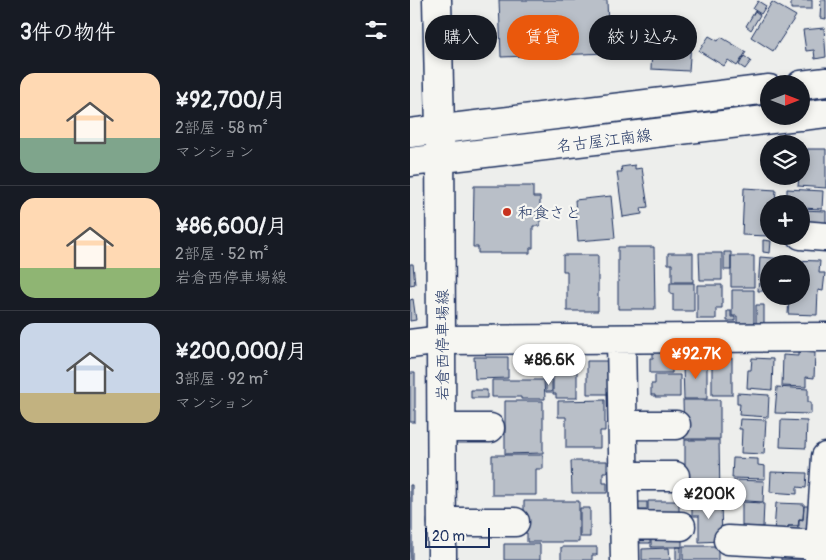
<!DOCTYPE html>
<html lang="ja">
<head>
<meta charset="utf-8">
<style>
	:root { --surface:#171b24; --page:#20242c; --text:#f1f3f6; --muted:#9ea1a6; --line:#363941; --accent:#ea580c }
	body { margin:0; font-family:Pangolin,"Klee One",sans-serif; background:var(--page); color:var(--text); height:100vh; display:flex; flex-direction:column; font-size:19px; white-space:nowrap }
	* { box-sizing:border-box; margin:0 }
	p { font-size:16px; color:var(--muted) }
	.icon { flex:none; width:28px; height:28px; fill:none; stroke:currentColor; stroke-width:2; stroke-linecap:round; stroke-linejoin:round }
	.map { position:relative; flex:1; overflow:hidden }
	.sheet { display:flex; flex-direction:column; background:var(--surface); width:410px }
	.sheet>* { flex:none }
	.hud { position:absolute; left:15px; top:15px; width:325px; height:45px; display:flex; gap:10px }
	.needle { width:32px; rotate:90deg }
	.controls { position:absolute; left:350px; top:75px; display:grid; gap:10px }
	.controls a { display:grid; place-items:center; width:50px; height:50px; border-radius:50%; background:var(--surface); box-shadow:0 2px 8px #0003; font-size:25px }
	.scale { position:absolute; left:15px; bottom:12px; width:65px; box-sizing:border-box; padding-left:5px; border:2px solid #1b2f5e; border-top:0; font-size:14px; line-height:18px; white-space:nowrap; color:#1b2f5e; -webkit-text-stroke:4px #f6f6f2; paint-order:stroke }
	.price { position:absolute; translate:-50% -42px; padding:0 11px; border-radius:18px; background:#fff; color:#222; font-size:16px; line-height:32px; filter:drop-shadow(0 1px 2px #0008) }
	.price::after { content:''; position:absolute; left:50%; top:30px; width:15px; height:11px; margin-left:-8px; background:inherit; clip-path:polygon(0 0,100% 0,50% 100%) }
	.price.active { background:var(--accent); color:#fff }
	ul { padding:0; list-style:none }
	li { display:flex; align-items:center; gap:15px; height:125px; padding:0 20px }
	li+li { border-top:1px solid var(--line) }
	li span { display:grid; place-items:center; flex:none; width:140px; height:100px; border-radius:15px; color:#555 }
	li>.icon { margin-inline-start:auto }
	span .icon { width:60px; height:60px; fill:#fffc; stroke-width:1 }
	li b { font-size:21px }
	h2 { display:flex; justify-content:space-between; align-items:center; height:60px; padding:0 20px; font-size:21px }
	.tag { padding:0 18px; border-radius:22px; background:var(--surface); box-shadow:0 2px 8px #0003; font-size:18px; line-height:45px }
	.tag.active { background:var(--accent); color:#fff }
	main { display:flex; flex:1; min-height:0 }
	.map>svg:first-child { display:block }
</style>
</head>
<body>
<main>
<section class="sheet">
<h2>3件の物件<svg class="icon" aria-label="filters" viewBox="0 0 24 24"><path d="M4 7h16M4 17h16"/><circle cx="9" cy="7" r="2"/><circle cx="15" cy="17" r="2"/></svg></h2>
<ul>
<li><span style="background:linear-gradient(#ffd9b3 65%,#7fa58c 0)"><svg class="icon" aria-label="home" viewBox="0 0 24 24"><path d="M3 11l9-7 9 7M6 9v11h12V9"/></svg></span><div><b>¥92,700/月</b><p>2部屋 · 58 m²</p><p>マンション</p></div></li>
<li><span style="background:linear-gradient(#ffd9b3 70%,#8fb573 0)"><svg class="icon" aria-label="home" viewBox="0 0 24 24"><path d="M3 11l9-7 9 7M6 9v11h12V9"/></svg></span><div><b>¥86,600/月</b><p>2部屋 · 52 m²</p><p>岩倉西停車場線</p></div></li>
<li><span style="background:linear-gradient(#c9d6e8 70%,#c2b280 0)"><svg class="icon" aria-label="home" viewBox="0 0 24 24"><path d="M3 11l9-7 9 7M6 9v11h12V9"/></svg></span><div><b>¥200,000/月</b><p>3部屋 · 92 m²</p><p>マンション</p></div></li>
</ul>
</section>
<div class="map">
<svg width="416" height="560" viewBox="0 0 416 560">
	<rect width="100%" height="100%" fill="#edeeec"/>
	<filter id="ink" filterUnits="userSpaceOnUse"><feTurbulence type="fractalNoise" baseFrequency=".02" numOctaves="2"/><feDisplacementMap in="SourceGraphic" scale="10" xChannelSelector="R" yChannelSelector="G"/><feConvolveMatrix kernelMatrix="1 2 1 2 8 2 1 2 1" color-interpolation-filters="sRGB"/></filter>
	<g filter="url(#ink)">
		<path fill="#b9bfc8" stroke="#1b2f5e" d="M89,0H197L199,53L91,57Z
			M381,0H402V9H381Z
			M411,0H416V19L410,18Z
			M348,1L356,6L351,14L343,9Z
			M362,2L386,16L363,51L341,37Z
			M345,11L350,15L341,30L336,26Z
			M241,25L282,27L279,71L241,69L242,51H235L236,38H240Z
			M414,28L416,57L405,59L404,50L396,51L393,30Z
			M299,36L308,41L311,37L336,52L327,66L318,60L314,66L289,51Z
			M334,56L341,61L335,69L329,65Z
			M397,149H416V188L388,186L389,176H391V157H397Z
			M225,165V169L232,168L238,207L231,208L232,214L213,217L207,172H212L211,167Z
			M64,186H123V197H130V226H123V248H120V253H68V247H63Z
			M334,188L366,190L365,204H359V236L332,235Z
			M377,189L413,191L412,209L391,208V204H377Z
			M201,196L205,238L168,241L165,200Z
			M391,210L416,211V230L391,229Z
			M353,240L361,241L360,253L353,252Z
			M208,247H244L245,309H208Z
			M314,252H321V270H314Z
			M258,253H283V282H262V264H258Z
			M289,253H312V280H290Z
			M153,255H188V311H157V271H153Z
			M321,256H344V287H321Z
			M350,257L376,259V264H359V291H348Z
			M380,260L410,261L409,273H415L413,291L408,290L407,315L378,314L379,296H391V264H380Z
			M0,264H3L5,284L0,285Z
			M260,283H284V311H263V294H260Z
			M287,285H312V308H306V319H287Z
			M322,290H344V325H327V316H322Z
			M3,299L6,320L0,321V300Z
			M346,305H354V323L346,324Z
			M317,311H321V317H325V321H317Z
			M286,350H298V359H286Z
			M243,351H270V368H262V373H240V358H243Z
			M388,352L405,353L404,378L396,377V387L372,386L373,355L388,356Z
			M64,357H98V378L65,379Z
			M304,358H322V395H302V364H304Z
			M342,358L363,359L362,390L337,388L338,370H341Z
			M280,360H297V399H274L273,367L280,366Z
			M145,361H167V398H146V394H143V371H146Z
			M177,361H200V394H177Z
			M0,373H5V422H0Z
			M245,375H270V397H245V395H241V384H245Z
			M82,380H134L135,399H111V397H82Z
			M136,380H142V392H136Z
			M367,387L398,389V402H401V414L365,413Z
			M61,390H77V398H61Z
			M327,393L359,395L358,417L329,415L330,404H327Z
			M195,400V431H190V448H156V417H148V401Z
			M273,400H310V439H274Z
			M95,401H133V453L95,454Z
			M330,419L356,420L354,454L331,453L332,429H329Z
			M371,420L397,421L396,448L370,447Z
			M275,440H309L310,497H275Z
			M82,455H133V469H126V495H82Z
			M323,458L348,459V465L355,466V479L322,478Z
			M161,461H197V472H193V483H197V493H162Z
			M361,472L397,473L396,488L387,487V494L360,492Z
			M323,480L354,481L353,502L322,500Z
			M0,485H2V560H0Z
			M114,501H169V542H117V533H114Z
			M238,501H269V518L238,514Z
			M282,501H311L312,541L289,542V516H282Z
			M226,502H237V510H226Z
			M332,502L354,503L353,527H347V530L332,529Z
			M366,503L394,504L393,519H389L388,526H378V533L364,532Z
			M394,506H401L399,534L378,533V526H389V519L393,520Z
			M170,508H180V537H170Z
			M229,532H240V543H230Z
			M241,532H272V547H241Z
			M94,544H130V560H94Z
			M273,546H308V560H273Z
			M151,547H187V555H182V560H151Z
			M266,547H271V560H266Z
			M259,548L260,560H232V549Z
			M371,555L396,557L395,560H371Z"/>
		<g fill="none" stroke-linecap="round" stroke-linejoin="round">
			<defs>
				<path id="minor" d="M27,0L30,129
					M391,235L416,237
					M211,339L215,560
					M0,344L32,340L416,337
					M213,425H266
					M32,428H80
					M214,476H265
					M32,522H105
					M214,525L271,526
					M318,540L410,545
					M409,560L416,457"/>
				<path id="major" d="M391,85L416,82
					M391,116L416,113
					M30,129L32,560
					M0,133L359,89
					M0,162L388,116"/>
			</defs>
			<use href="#minor" stroke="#1b2f5e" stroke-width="31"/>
			<use href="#major" stroke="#1b2f5e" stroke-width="31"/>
			<use href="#minor" stroke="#f6f6f2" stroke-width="28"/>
			<use href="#major" stroke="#f6f6f2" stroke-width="28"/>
		</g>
	</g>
	<circle fill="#c8321e" stroke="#f6f6f2" stroke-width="2" cx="97" cy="212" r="5"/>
	<g text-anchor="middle" stroke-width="4.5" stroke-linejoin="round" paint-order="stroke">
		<g font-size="16" fill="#1b2f5e" stroke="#f6f6f2">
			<text transform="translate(194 140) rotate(-7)" y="6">名古屋江南線</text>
			<text transform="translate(32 345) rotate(-90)" y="6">岩倉西停車場線</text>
		</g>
		<g font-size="16" fill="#1b2f5e" stroke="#f6f6f2" text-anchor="start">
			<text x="107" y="218">和食さと</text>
		</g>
	</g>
</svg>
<div class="controls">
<a><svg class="needle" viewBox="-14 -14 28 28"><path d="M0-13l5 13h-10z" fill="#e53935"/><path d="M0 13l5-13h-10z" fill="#9ea1a6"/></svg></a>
<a><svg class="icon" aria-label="layers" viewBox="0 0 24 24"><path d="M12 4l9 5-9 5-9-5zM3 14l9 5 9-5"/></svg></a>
<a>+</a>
<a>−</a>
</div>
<div class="scale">20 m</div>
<b class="price active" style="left:286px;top:380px">¥92.7K</b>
<b class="price" style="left:139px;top:386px">¥86.6K</b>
<b class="price" style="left:299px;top:520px">¥200K</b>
<div class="hud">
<a class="tag">購入</a>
<a class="tag active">賃貸</a>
<a class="tag">絞り込み</a>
</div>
</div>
</main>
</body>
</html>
